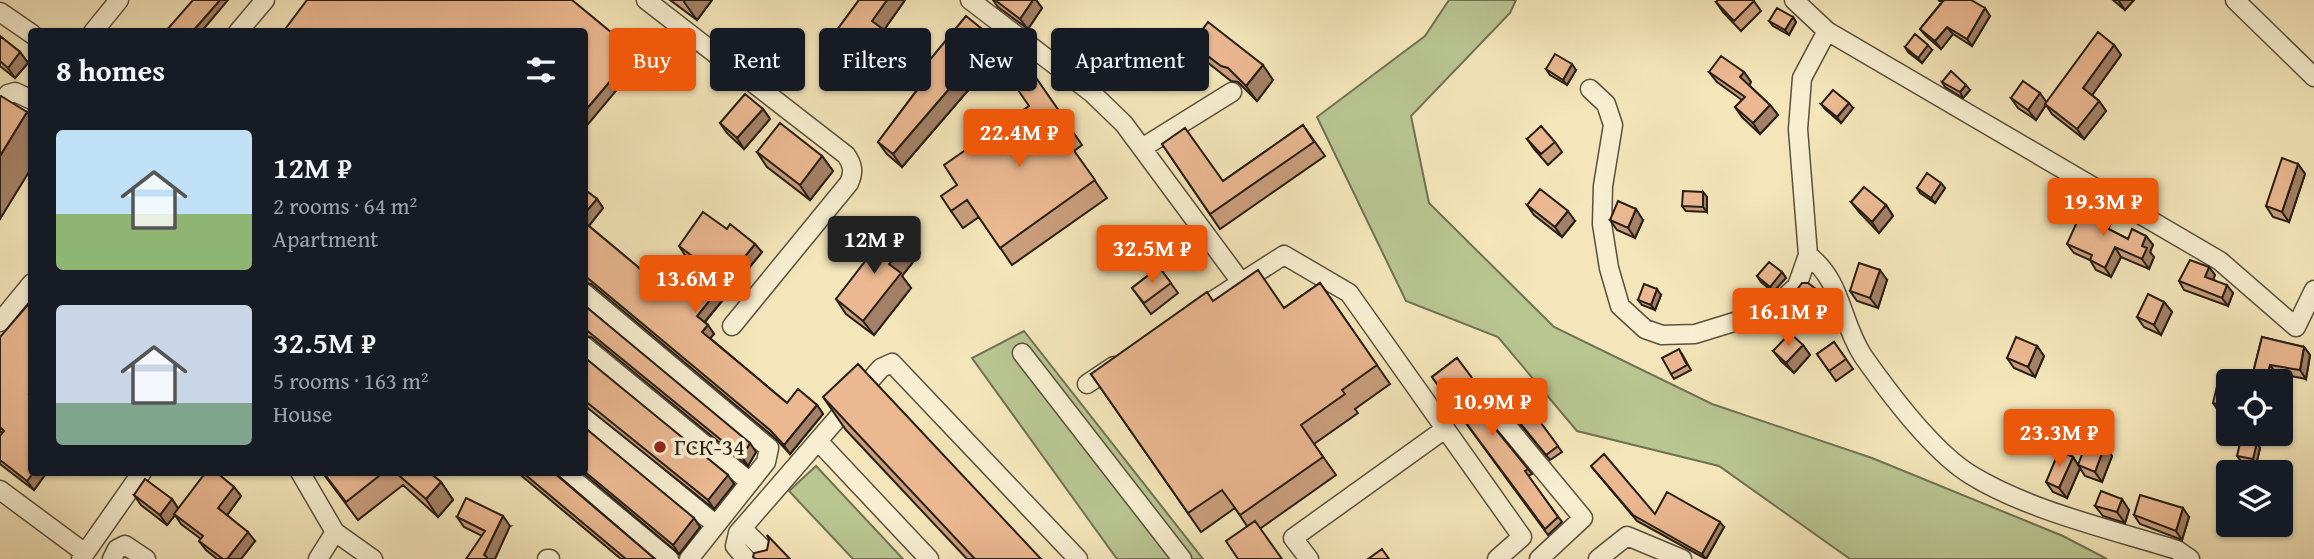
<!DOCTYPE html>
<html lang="en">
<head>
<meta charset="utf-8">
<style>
	:root { --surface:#171b24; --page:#20242c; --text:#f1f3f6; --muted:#9ea1a6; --accent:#ea580c }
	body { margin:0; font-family:"Gentium Book Plus",serif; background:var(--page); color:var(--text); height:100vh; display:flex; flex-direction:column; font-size:26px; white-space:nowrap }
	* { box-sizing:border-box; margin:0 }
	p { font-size:23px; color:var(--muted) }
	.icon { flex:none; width:38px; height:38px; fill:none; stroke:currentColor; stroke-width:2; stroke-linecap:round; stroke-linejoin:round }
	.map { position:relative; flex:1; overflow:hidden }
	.side { position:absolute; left:28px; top:28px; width:560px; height:448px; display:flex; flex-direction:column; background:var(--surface); border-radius:7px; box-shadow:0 2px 5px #0004 }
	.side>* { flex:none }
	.banner { position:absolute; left:609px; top:28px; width:665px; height:63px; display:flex; gap:14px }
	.controls { position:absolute; left:2216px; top:369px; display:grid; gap:14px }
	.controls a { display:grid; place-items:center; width:77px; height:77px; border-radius:7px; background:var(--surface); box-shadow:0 2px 5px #0004; font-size:35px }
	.price { position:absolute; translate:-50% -60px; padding:0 16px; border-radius:7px; background:var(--accent); color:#fff; font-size:23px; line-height:46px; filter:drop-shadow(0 2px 4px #0008) }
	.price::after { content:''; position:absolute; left:50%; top:42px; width:21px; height:16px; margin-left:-10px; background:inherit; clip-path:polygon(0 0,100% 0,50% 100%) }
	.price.selected { background:#222; color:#fff }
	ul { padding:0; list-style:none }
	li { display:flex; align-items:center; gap:21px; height:175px; padding:0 28px }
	li span { display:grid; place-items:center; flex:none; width:196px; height:140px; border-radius:7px; color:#555 }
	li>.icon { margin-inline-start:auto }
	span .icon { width:84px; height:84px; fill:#fffc; stroke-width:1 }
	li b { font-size:30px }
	h2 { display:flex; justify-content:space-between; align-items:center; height:84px; padding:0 28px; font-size:30px }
	.pill { padding:0 24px; border-radius:7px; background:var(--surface); box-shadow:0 2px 5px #0004; font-size:24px; line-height:63px }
	.pill.selected { background:var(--accent); color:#fff }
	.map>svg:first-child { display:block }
</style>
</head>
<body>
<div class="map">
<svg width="2314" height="559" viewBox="0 0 2314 559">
	<rect width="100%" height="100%" fill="#f4e6ba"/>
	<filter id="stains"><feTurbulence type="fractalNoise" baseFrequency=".00286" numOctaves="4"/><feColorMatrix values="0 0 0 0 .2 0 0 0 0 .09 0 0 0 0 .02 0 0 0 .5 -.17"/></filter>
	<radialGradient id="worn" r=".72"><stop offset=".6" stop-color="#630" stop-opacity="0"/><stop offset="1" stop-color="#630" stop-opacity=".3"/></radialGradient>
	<path fill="#b9c692" stroke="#707254" stroke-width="2" d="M1449,0H1516L1510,13L1411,116L1429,203L1554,327L1712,404L1872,458L2063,536L2107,559H1850L1719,466L1577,431L1498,337L1406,301L1317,117L1425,36Z
		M1024,331L1203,559H1117L972,358Z
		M816,466L903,559H853L789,491Z"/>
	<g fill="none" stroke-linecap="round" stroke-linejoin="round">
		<defs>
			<path id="minor" d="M646,0L846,155C853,165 854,172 849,183L732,326
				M970,0L1092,93L1124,124L1241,282
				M1794,0L1827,31L2220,261L2296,327L2314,290
				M2235,0L2314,77
				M0,12L32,34
				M93,32L119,0
				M238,32L265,0
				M1590,89L1606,104L1613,125L1603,186L1602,224L1609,268L1620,306L1645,329L1662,335L1695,334L1770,311L1797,286L1808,255L1798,129L1802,78L1827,31
				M0,105L8,94L15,92L32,100
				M1142,148L1232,92
				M1808,255C1843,282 1840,321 1863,356C1889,393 1932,451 1971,475C2030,511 2110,529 2177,550L2190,559
				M584,293L769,448L766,462L689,559
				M1195,312L1284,255L1349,293L1522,537L1497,559
				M0,322L32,283
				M584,346L750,482
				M1022,353L1182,559
				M1087,384L1114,366
				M1496,413L1583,518L1539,559
				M584,416L716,525
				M818,441L929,559
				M300,472L335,532L373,559
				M564,472L669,559
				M0,490L85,553
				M742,528L762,548
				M81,559L142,472
				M112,559L117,549L125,545L146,559
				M318,559L335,532
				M547,559H550
				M746,559L735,546L738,533L881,368L892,363L1078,559
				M1309,559L1293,538L1445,429
				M1598,559L1627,536L1682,559"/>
		</defs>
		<use href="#minor" stroke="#5a503f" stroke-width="21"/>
		<use href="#minor" stroke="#f8efd2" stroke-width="18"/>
	</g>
	<path fill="#ca9e7d" stroke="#271e16" stroke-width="2" d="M670,0H712L697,20Z
		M859,0H905L884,30L899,41L908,54L897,69L870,49L852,72L835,58L826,45Z
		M993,0H1036L1042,8L1028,29L998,7Z
		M1753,0L1761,11L1741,31L1723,12L1716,2Z
		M1938,0H1971L1990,16L1972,46L1953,34L1941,49L1926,36L1920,29L1942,2Z
		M2113,0H2134L2125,10Z
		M1793,17L1796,22L1789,35L1773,26L1769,21Z
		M0,36L20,52L28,63L15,78L0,66Z
		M993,38L1002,51L902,167L887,154L878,142L919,87L914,79Z
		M1192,44L1273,80L1257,101L1238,82L1231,81L1202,58Z
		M2114,45L2121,55L2092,95L2099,101L2106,111L2084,139L2052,114L2046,105L2036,120L2018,108L2011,98L2047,102Z
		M1905,47L1932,50L1922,63L1908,52Z
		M1546,69L1576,70L1567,85L1550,75Z
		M1709,72H1744L1751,82L1749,85L1770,105L1778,115L1760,134L1742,117L1735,107L1742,100L1717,82Z
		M1034,75L1082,145L1074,151L1107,198L1012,265L979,217L963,228L951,211L957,185L1029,106Z
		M1942,82L1970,90L1963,98L1945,87Z
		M1821,104L1853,108L1841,123L1825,109Z
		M763,109L770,119L744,149L727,133L720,123Z
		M1303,125L1325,156L1220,229L1162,144L1223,181Z
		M1527,139L1555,142L1562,152L1548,165L1534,149Z
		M757,152L822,156L833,171L810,200L767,167Z
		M2298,164L2305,174L2289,222L2273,217L2266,206Z
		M1941,183L1945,188L1935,203L1920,193L1917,188Z
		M584,189L597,199L603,208L589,226L668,292L694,262L685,255L679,246L727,229L762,252L705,322L714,334L710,338L787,403L817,405L823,414L790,454L776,439L591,284L584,283Z
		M1703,192L1707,197V212L1686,211L1682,206Z
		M1851,202L1886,205L1893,216L1879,233L1859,212Z
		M1527,205L1575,221L1562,237L1534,215Z
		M2105,211L2112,220L2108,229L2128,239L2146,236L2153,245L2150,252L2154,257L2149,269L2121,257L2111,277L2096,270L2090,260L2074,253L2067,244Z
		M1610,220H1643L1635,238L1617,230Z
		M910,238L920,253L902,276L911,288L874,335L846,314L836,299Z
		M1159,267L1178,293L1151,314L1132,288Z
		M2209,267L2215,275L2213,279L2233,293L2228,306L2184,290L2179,281Z
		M1782,272L1786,278L1773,292L1761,282L1757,276Z
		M1887,280L1878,308L1857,301L1850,291Z
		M1320,283L1390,384L1355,409L1358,413L1314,444L1336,475L1261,528L1247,526L1235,508L1201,532L1091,374L1284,308Z
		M1661,295L1655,310L1642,305L1638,300Z
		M1790,299L1828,304L1815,322L1797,310Z
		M2164,302L2172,312L2161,335L2144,327L2137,317Z
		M584,305L756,452L748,466L591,337L584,336Z
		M0,337L32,472H47L34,490L0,464V436L2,433L0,431Z
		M2262,337L2304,347L2310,355L2306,379L2276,373L2274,382H2256L2252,377Z
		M1834,342L1853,369L1836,381L1817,354Z
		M1803,345L1810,355L1794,373L1781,361L1773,351Z
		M2037,346L2044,356L2035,377L2014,368L2007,358Z
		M1682,354L1691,370L1674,379L1671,374Z
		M584,357L734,484L714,509L584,405Z
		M1457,358L1485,396L1475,404L1528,469L1532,474L1528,476L1562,522L1548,535L1432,377Z
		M2228,384V415L2220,413L2213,403Z
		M823,397L1041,559H967L846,430Z
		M1526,403L1562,452L1550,460L1515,418Z
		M584,427L700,527L679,554L582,472H584Z
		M2105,445L2112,456L2102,482L2085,476L2080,468L2067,498L2053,492L2046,482L2073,457L2078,465Z
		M2260,448L2256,465L2241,461L2237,456Z
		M1591,466L1655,514L1724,527L1706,559L1637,521Z
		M322,472H429L441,482L453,500L438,517L403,485L358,520Z
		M517,472H554L655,559H621Z
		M234,487L241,496L227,515L255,541L241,559H217L206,550L199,541L201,539L181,524L175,515L167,525L141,505L134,495L172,499L178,508Z
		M2095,506L2129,510L2125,523L2103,516Z
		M2134,515L2189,517L2182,540L2140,524Z
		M457,517L510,526L482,536L464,527Z"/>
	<path fill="#a48166" stroke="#271e16" stroke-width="2" d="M220,0H228L201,32H192Z
		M685,0H712L697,20L684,2Z
		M887,0H905L881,34L872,21Z
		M1033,0H1036L1042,8L1028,29L1020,19Z
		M2118,0H2134L2125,10Z
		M1985,8L1990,16L1972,46L1967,39Z
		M1793,17L1796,22L1789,35L1785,30Z
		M1947,27L1953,34L1941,49L1935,41Z
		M861,36L870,49L852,72L843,59Z
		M993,38L1002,51L902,167L893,154Z
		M899,41L908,54L897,69L888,56Z
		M1928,45L1932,50L1922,63L1918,58Z
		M2114,45L2121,55L2090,98L2083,88Z
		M20,52L28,63L15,78L8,68Z
		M635,52L641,61L584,129V112Z
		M1572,64L1576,70L1567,85L1563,80Z
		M1263,65L1273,80L1257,101L1246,86Z
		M1744,72L1751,82L1748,87L1740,77Z
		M1966,85L1970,90L1963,98L1960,92Z
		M2040,93L2047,103L2036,120L2028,110Z
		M2099,101L2106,111L2084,139L2077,129Z
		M1849,103L1853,108L1841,123L1837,117Z
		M1770,105L1778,115L1760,134L1753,123Z
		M763,109L770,119L744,149L737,138Z
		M27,112L32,118V167L0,219V156Z
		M822,156L833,171L810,200L800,185Z
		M2298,164L2305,174L2289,222L2282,212Z
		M1941,183L1945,188L1935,203L1931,198Z
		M1703,192L1707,197V212L1703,207Z
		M597,199L603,208L587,228L584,224V214Z
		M1886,205L1893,216L1879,233L1872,222Z
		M1636,209L1643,220L1635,238L1628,228Z
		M1568,211L1575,221L1562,237L1555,227Z
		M2105,211L2112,220L2106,234L2099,224Z
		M2146,236L2153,245L2150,252L2154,257L2149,269L2142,259V246Z
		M910,238L920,253L902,276L911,288L874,335L863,321L889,264Z
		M755,244L762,252L703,324L697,316Z
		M2115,247L2121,257L2111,277L2105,268Z
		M2209,267L2215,275L2211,285L2205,277Z
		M1880,270L1887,280L1878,308L1870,298Z
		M1782,272L1786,278L1773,292L1770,287Z
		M2227,285L2233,293L2228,306L2222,298Z
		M1657,289L1661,295L1655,310L1651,305Z
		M1821,293L1828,304L1815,322L1808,312Z
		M2164,302L2172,312L2161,335L2154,325Z
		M708,325L714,334L708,341L702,332Z
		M1803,345L1810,355L1794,373L1786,363Z
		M2037,346L2044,356L2035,377L2028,367Z
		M2304,347L2310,355L2306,379L2300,370Z
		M2270,365L2276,373L2274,382H2267L2266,380Z
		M817,405L823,414L790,454L784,445Z
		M2257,442L2260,448L2256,465L2253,459Z
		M750,443L756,452L748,466L742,457Z
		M2105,445L2112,456L2102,482L2095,472Z
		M2073,457L2080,468L2067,498L2059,488Z
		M34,472H47L34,490L27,481Z
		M728,475L734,484L714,509L708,500Z
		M441,482L453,500L438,517L426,499Z
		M234,487L241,496L225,518L218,508Z
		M172,499L179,510L167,525L160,515Z
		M2122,499L2129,510L2125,523L2117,512Z
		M2183,508L2189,517L2182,540L2176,531Z
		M503,516L510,526L495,559H486L484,555Z
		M694,518L700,527L679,554L673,545Z
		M1720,522L1724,527L1706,559L1702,554Z
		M248,532L255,541L241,559H227Z"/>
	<path fill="#ebb891" stroke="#271e16" stroke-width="2" d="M193,0H220L192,32H165Z
		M307,0H572L635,52L584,112V32H283Z
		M859,0H887L872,21L899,41L888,56L861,36L843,59L826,45Z
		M995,0H1033L1020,19Z
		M1718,0H1753L1754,1L1734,21L1716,2Z
		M1944,0H1971L1985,8L1967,39L1947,27L1935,41L1920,29Z
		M1777,8L1793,17L1785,30L1769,21Z
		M966,16L993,38L893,154L878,142L921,85L914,79Z
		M1208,22L1263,65L1246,86L1228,68L1221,66L1192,44Z
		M2098,32L2114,45L2083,88L2099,101L2077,129L2045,104Z
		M1915,34L1928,45L1918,58L1905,47Z
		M0,36L20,52L8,68L0,61Z
		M1555,54L1572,64L1563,80L1546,69Z
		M1721,56L1744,72L1740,77L1770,105L1753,123L1735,107L1745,97L1709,72Z
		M1951,71L1966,85L1960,92L1942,82Z
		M1034,75L1071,128L1062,134L1095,180L1000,248L967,200L951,211L941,196L957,185L944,165L1029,106L1016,87Z
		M2023,81L2040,93L2028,110L2011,98Z
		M1833,90L1849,103L1837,117L1821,104Z
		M745,94L763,109L737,138L720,123Z
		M1,96L27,112L0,156V97Z
		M780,123L822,156L800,185L757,152Z
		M1303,125L1314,142L1210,214L1162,144L1185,128L1223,181Z
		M1541,126L1555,142L1541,154L1527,139Z
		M2282,158L2298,164L2282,212L2266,206Z
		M1927,173L1941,183L1931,198L1917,188Z
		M1864,187L1886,205L1872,222L1851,202Z
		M584,189L597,199L584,214Z
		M1540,189L1568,211L1555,227L1527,205Z
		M1683,191L1703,192V207L1682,206Z
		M1618,201L1636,209L1628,228L1610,220Z
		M2086,202L2105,211L2099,224L2128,239L2132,229L2146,236L2142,246L2147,248L2142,259L2115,247L2105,268L2090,260L2092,255L2067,244Z
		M703,212L727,229L730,224L755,244L697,316L708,325L702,332L787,403L798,389L817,405L784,445L770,430L584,275V222L668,292L696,259L679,246Z
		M893,225L910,238L889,264L901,273L863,321L836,299Z
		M2190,260L2209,267L2205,277L2227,285L2222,298L2179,281Z
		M1769,262L1782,272L1770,287L1757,276Z
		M1859,263L1880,270L1870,298L1850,291Z
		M1159,267L1171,283L1144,303L1132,288Z
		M1258,270L1284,308L1320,283L1377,365L1342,390L1345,394L1301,425L1323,457L1240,515L1222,490L1188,513L1091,374L1207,292L1213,301Z
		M1802,283H1808L1821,293L1808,312L1790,299Z
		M1644,284L1657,289L1651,305L1638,300Z
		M2148,294L2164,302L2154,325L2137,317Z
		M32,300V391L29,394L32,396V472H34L27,481L0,460V436L4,431L0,427V337Z
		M584,305L750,443L742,457L584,328Z
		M1790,333L1803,345L1786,363L1773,351Z
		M2016,337L2037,346L2028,367L2007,358Z
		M2262,337L2304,347L2300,370L2270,365L2266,380L2252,377Z
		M1834,342L1846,359L1829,371L1817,354Z
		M1679,349L1687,365L1671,374L1662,358Z
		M584,357L728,475L708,500L584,400Z
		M1457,358L1482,391L1471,399L1528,469L1525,471L1558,517L1545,529L1432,377Z
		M858,364L1041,559H975L823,397Z
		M2218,382L2228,384V407L2213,403Z
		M1526,403L1558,446L1546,455L1512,413Z
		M584,427L694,518L673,545L584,471Z
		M2088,439L2105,445L2095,472L2078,465Z
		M2241,439L2257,442L2253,459L2237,456Z
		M2059,451L2073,457L2059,488L2046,482Z
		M1604,454L1655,514L1667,492L1720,522L1702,554L1633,515L1591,466Z
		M206,472H216L234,487L218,508L248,532L227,559H223L199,541L203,536L174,514Z
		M323,472H384L346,502Z
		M395,472H429L441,482L426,499Z
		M522,472H553L655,559H626Z
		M145,479L172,499L160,515L134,495Z
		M2101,491L2122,499L2117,512L2095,506Z
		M2140,495L2183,508L2176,531L2134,515Z
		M466,498L503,516L484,555L487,557L486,559H466L485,531L457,517Z
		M1255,521L1282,559H1238L1226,541Z
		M767,535L790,559H756L753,557L754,553L767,550L769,540Z
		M1382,549L1389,559H1368Z"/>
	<circle fill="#8f2418" stroke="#f8efd2" stroke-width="2.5" cx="660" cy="447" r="7"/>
	<g text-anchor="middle" stroke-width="7" stroke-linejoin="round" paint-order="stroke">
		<g font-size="24" fill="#271e16" stroke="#f8efd2" text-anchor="start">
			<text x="674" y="455">ГСК-34</text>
		</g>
	</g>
	<rect width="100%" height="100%" filter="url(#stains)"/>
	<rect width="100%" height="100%" fill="url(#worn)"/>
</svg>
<div class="controls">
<a><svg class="icon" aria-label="locate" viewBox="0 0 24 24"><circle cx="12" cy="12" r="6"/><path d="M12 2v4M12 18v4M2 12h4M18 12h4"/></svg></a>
<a><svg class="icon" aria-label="layers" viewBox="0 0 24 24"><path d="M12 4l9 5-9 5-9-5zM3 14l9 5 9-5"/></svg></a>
</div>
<b class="price" style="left:1019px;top:169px">22.4M ₽</b>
<b class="price" style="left:2103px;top:238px">19.3M ₽</b>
<b class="price selected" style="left:874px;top:276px">12M ₽</b>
<b class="price" style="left:1152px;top:285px">32.5M ₽</b>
<b class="price" style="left:695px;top:315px">13.6M ₽</b>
<b class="price" style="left:1788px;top:348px">16.1M ₽</b>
<b class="price" style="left:1492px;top:438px">10.9M ₽</b>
<b class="price" style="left:2059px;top:469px">23.3M ₽</b>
<div class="banner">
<a class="pill selected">Buy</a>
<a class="pill">Rent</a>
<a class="pill">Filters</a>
<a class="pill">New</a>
<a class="pill">Apartment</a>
</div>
<section class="side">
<h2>8 homes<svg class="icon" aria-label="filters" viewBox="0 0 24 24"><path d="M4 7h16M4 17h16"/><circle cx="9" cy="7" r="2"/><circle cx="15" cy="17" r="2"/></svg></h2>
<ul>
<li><span style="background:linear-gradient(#bfe0f5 60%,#8fb573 0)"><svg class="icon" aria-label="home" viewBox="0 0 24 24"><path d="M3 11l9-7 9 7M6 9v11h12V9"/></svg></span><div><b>12M ₽</b><p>2 rooms · 64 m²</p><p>Apartment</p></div></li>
<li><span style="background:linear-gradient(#c9d6e8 70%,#7fa58c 0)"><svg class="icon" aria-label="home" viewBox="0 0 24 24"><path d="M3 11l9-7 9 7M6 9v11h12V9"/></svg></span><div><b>32.5M ₽</b><p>5 rooms · 163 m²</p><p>House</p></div></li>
</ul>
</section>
</div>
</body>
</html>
